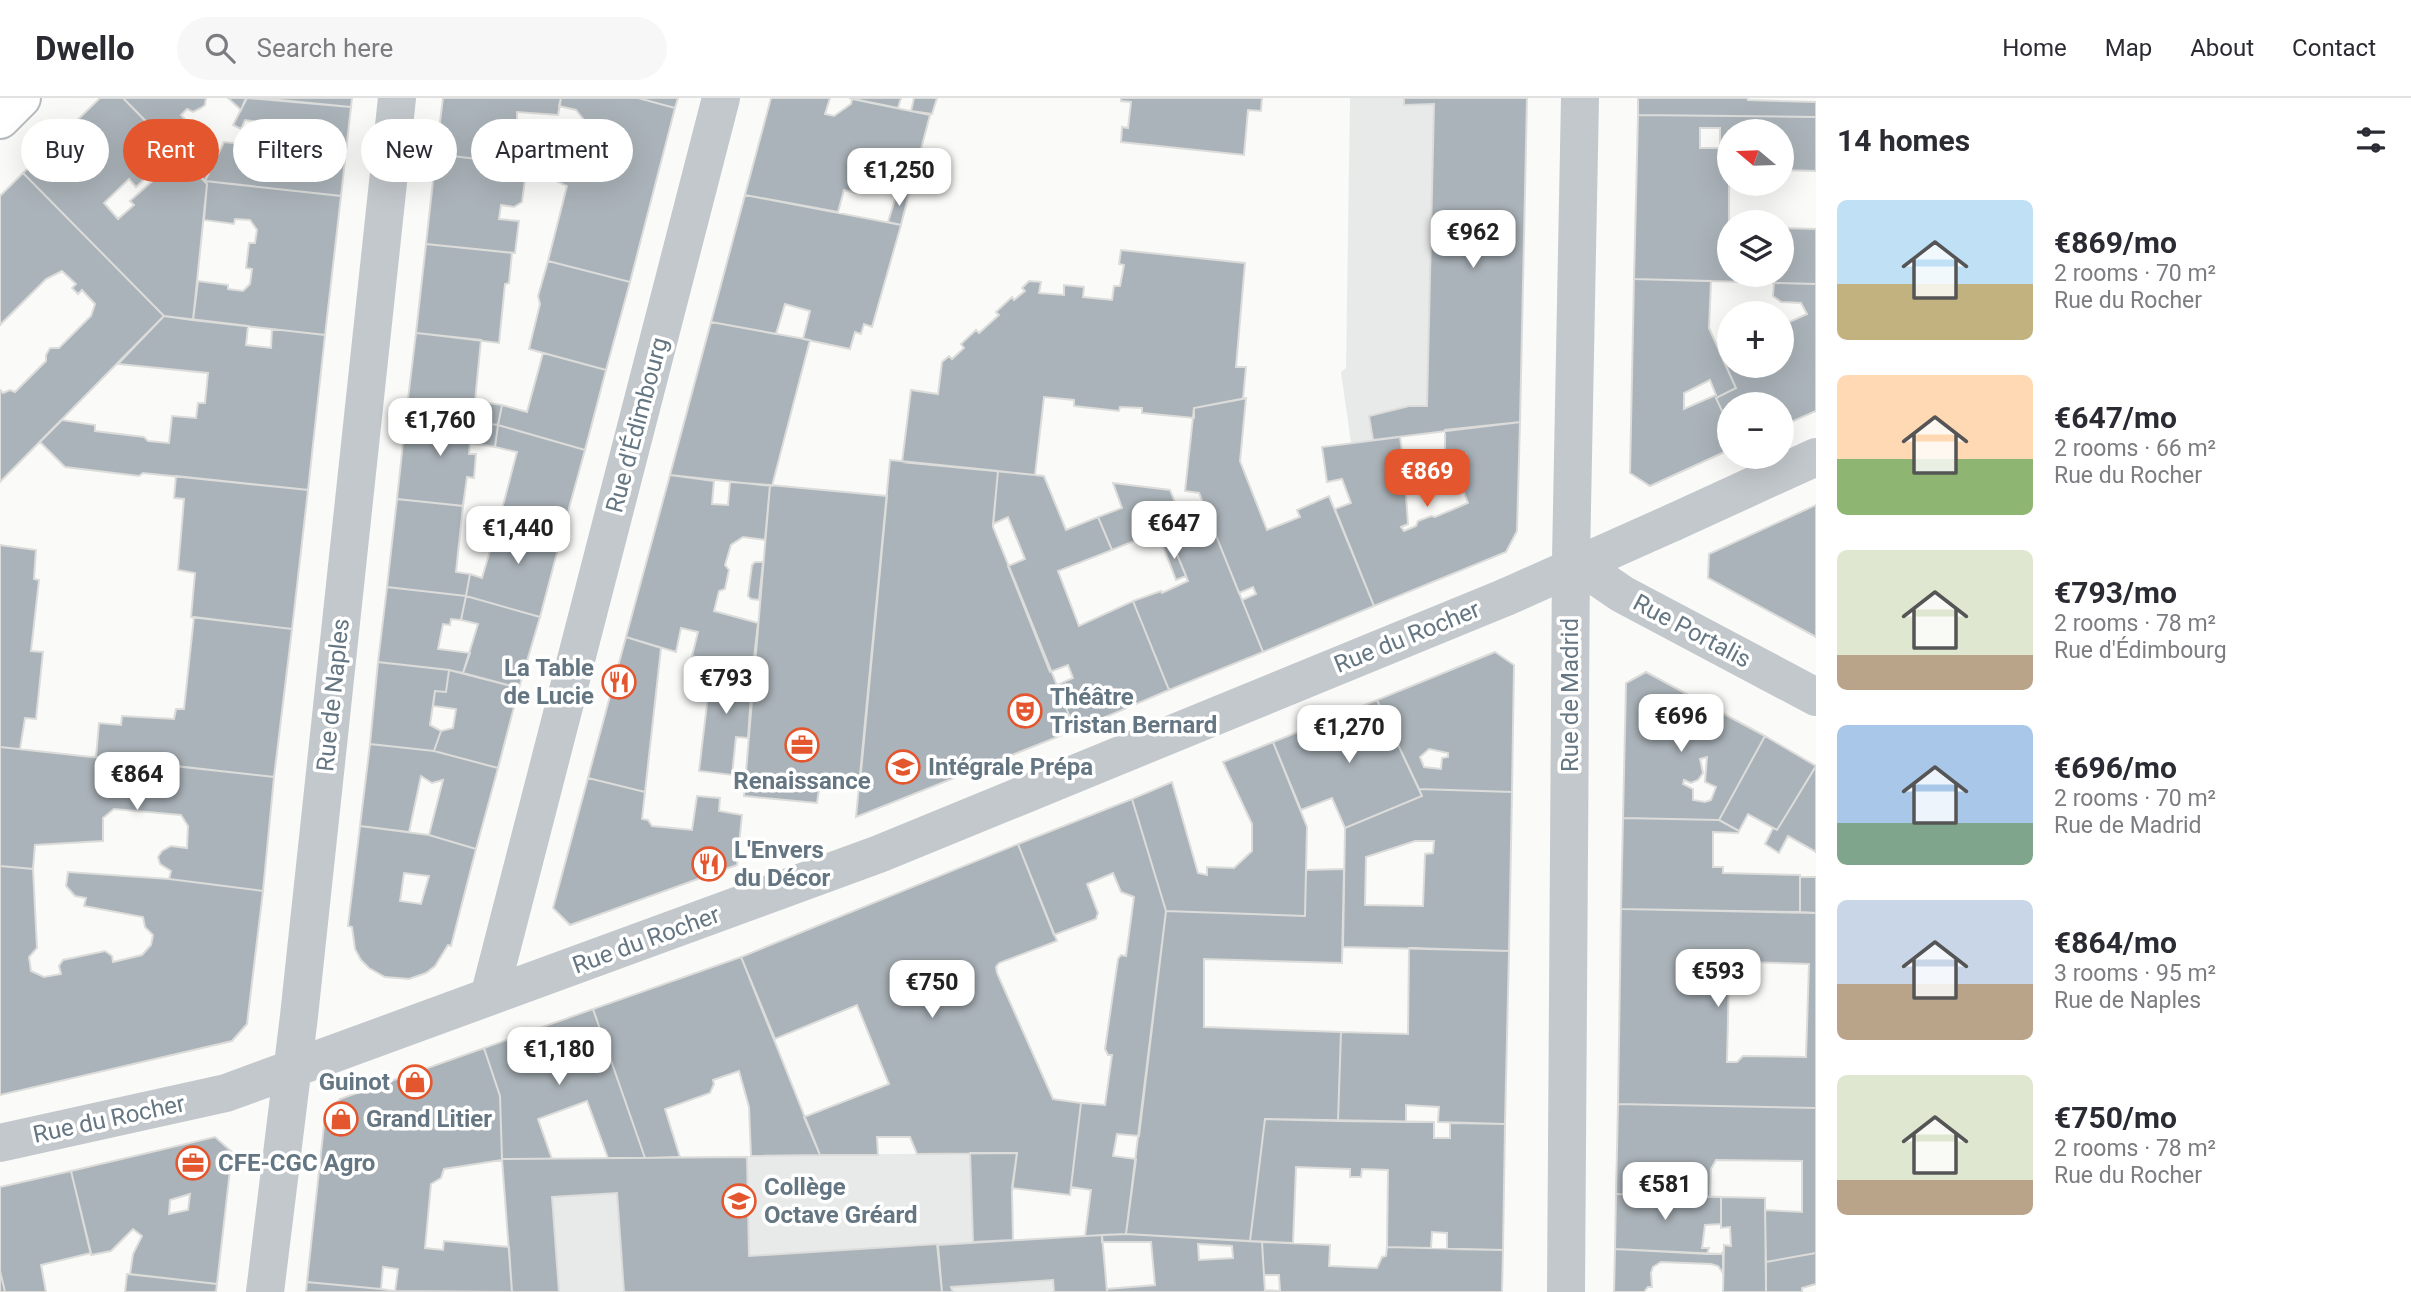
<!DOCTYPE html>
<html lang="en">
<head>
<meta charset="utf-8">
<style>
	:root { --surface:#fff; --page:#f7f7f7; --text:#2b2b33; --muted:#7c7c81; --line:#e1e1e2; --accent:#e4572e }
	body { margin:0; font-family:Roboto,sans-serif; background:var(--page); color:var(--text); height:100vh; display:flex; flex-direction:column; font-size:26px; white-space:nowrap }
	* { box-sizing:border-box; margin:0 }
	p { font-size:23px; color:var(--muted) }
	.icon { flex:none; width:38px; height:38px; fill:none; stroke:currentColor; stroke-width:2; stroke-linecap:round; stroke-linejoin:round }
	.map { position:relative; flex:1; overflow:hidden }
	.drawer { display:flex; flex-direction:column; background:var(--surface); width:595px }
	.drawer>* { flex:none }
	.guide { position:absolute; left:21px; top:21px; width:665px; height:63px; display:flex; gap:14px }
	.needle { width:46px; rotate:289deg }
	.controls { position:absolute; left:1717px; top:21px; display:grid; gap:14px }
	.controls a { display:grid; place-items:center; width:77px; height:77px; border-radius:50%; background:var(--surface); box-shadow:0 7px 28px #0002; font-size:35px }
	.price { position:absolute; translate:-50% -60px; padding:0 16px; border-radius:14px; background:#fff; color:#222; font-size:23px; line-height:46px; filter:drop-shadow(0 2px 4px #0008) }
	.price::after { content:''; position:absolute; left:50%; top:42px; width:21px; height:16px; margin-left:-10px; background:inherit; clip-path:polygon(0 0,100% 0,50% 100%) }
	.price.active { background:var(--accent); color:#fff }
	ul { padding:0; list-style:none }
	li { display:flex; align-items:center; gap:21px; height:175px; padding:0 21px }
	li span { display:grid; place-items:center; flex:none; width:196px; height:140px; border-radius:10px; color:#555 }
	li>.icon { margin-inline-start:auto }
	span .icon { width:84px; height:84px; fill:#fffc; stroke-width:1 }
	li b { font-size:30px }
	h2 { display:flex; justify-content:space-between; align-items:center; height:84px; padding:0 21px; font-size:30px }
	.chip { padding:0 24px; border-radius:32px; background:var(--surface); box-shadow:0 7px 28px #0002; font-size:24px; line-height:63px }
	.chip.active { background:var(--accent); color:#fff }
	header { display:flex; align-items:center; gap:42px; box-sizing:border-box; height:98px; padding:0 35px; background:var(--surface); border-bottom:2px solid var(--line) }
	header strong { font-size:33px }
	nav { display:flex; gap:38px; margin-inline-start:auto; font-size:24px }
	.search { width:490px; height:63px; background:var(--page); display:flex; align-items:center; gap:18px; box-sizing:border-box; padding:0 24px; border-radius:38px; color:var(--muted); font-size:26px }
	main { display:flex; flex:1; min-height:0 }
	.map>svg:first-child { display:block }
</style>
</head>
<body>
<header>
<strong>Dwello</strong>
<div class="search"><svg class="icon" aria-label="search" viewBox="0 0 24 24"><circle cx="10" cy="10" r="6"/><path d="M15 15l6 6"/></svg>Search here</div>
<nav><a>Home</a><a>Map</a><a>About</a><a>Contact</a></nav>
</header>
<main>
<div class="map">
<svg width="1816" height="1194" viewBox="0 0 1816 1194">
	<rect width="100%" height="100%" fill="#fafaf8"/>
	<path fill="#e8e9e9" d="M1350,0H1527L1520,324L1351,345L1341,274L1346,270Z
		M970,1055L973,1144L1102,1137L1107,1194H512L502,1061Z"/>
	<path fill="#aab3b9" stroke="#dcdcda" stroke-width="2" fill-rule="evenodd" d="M100,0H123L207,86L193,222L164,218L23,75ZM154,72L158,78L130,103L134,107L118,121L104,105L129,81L136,89Z
		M123,0H206L205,7L201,10L193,14L187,11L181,17L218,56L205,83Z
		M228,0H246L241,12Z
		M247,0L351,9L341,98L205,83L224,44L242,46L253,23L245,22L241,31L233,27Z
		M259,0H352L351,9Z
		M443,0H561L558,17L517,14V26L524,27L530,32L527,67L436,56Z
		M561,0H638L675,10L630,184L548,163L567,88L558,84L561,65L564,62L574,63L584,22L576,12L559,8Z
		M638,0H678L675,10Z
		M771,0H830L825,16L834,18L851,6L852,1L930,17L914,78L865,64L856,95L844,92L838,114L745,97Z
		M849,0H901L898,10Z
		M914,0H937L932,16L911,13Z
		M1121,0H1262L1261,13L1248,12L1244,57L1121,44L1122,29L1128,30L1131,4L1121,3Z
		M1404,0H1527L1520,324L1373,342L1369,318L1409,308H1427L1434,6L1404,7Z
		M1638,0H1747L1748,2L1816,4V19L1638,17Z
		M1638,17L1816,19V73L1782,72V33H1729V177H1782V130L1816,131V186L1634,181ZM1700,30H1720V50H1700Z
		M436,56L527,67L522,104L514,109L501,107L499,121L519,123L515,155L426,146Z
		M23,75L164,218L0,384V292L3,295L10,292L15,294L46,263V257L50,250H59L91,218L95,206L82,192L78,196L72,190L76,186L62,173L46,181L0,227V98Z
		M205,83L341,98L325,237L193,222L198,183L228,187V191L243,193L250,186L252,171L246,170L249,145H255L257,132L250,122L235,121L234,126L204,122L207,86Z
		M898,92L909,95L901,127L888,124Z
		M745,97L901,127L872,229L864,226L861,236L855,234L850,251L803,241L810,213L785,206L776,236L711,224Z
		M426,146L512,155L509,185L505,186L499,245L416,235Z
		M1121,152L1245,165L1236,269H1246L1243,301L1194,310V320L1142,315V310L1120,309L1119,313L1074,308V302L1044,299L1035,377L902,364L911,292L938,296L942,264L949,258L952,261L964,250L961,246L976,232L979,235L999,217L996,214L1012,199L1014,202L1025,193L1022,190L1029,183L1041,184L1039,195L1064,197V187L1084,189L1083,199L1112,202L1114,188H1120L1124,167L1119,166Z
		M548,163L630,184L606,272L529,251L540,206L538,198Z
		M1634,181L1711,183L1709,230L1736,290L1716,300L1729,328V352L1650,388L1630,375ZM1710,282L1716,297L1684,311V295Z
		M1774,185L1816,186V313L1782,328V306H1729V328L1716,300L1736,290L1719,253L1729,248V268H1782V225L1783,227L1807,216L1801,205L1781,204L1773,198Z
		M164,218L248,228L246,247L271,250L272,231L325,237L308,392L143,375L139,378L65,369L40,344L62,322L95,327V333L144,339L148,343L169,345L172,318L196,320L198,305H205L208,275L118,266Z
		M711,224L810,242L772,388L670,377Z
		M416,235L481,242L475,303L502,307L498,327L406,317Z
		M543,255L606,272L585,352L498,327L502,307L527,314Z
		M1246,300L1240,363L1267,432L1300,419L1297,412L1329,398L1374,508L1263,554L1242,502L1256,496L1253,489L1239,495L1199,395L1185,393L1194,310Z
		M406,317L498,327L495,349L470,345L469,356H476L474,380L467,379L463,408L397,401Z
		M1520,324L1517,433L1506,454L1374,508L1335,411L1351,405L1342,381L1327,384L1322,349L1400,339L1407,388L1404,389L1406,397L1408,426L1401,429L1404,433L1416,428L1418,423L1431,418L1435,419L1468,405L1455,372L1460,365L1466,363V356H1451L1450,358H1445V332Z
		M498,327L585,352L563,432L501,415L517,354L495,349Z
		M890,362L998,373L993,429L1075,632L856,719Z
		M998,373L1044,378L1066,432L1098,419L1112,452L1058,473L1079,528L1133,503L1169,592L1075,632L1057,587L1073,580L1068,567L1050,574L1008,468L1025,461L1008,419L993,426Z
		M670,377L714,383L712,406L728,407L730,384L770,387L765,442L743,439L731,447L725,467L729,472L725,491L719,493L714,513L758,525L753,569L712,564L692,558L698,534L681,530L676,554L626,539Z
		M176,378L308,392L292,531L191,519L195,475L178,472L184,401L174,400Z
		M1113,385L1170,392L1180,417L1204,408L1263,554L1169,592L1133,503L1161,493L1162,495L1188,483L1166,430L1112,452L1098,419L1122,410Z
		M770,387L887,398L860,685H820L817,705L744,698Z
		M397,401L463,408L456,474L470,476L466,498L387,489Z
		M1816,407V539L1708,480L1709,456Z
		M501,415L563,432L540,519L466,498L470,476L482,480Z
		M1172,444L1186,478L1176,482L1163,448Z
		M0,447L36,452L34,481L39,482L31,553L43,554L36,621L25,620L20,651L0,649Z
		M755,464H763L759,502L751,501L748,498L752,467Z
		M387,489L466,498L461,522L451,521L450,527L443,526L438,551L470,555L463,575L449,572L378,564Z
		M466,498L540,519L519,590L463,575L478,526L461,522Z
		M194,519L292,531L274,679L96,659L99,625L121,627L122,618L174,621L176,611H184Z
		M626,539L661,550L645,694L588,680Z
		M1495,554L1514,567L1512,694L1419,691L1377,602ZM1429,651L1448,655V659L1442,660L1441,671L1424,669L1420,659Z
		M378,564L449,572L446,594L435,593L430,627L441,633L434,653L370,646Z
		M712,564L753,569L748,640L736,639L732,677L699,673Z
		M449,572L519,590L498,670L434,653L441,633L453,630L456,611L433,608L435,593L446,594Z
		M1646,574L1765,638L1719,722L1623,720L1626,585ZM1707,659L1705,684L1716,689L1711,702L1705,704L1693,702V691L1683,686L1684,682L1691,685L1698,682L1703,675L1700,661Z
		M1377,602L1422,698L1345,730L1332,700L1301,712L1273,644Z
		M1765,638L1816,668L1777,732L1748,716L1739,733L1719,722Z
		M1273,644L1307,729L1305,818L1166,813L1132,701L1172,684L1198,775L1207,777V769L1234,770L1252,753V726L1223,664Z
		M370,646L434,653L498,670L476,751L429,737L443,682L432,685L421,678L409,734L360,728Z
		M0,649L274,679L263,793L169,781L171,773L160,766L158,759L162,753L171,748L187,750L188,728L181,717L114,711L103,720V743L35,747L33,771L0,768Z
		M1816,668V754L1788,738L1779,755L1765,746L1773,730L1777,732Z
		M588,680L645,694L642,721L648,722L652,728L692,732L697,698L720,700L719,713L742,717L737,767L570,827L553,810Z
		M1419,691L1512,694L1509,853L1343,849L1345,730L1422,698ZM1415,743H1434L1433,755L1425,756L1423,808L1365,807L1366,759Z
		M1132,701L1166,813L1139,1038L1117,1036L1113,1058L1136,1061L1126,1136L1085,1138L1091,1092L1071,1089L1081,1005L1105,1007L1112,957H1108L1105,951L1118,861L1121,857L1126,858L1134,799L1121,794L1113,775L1087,786L1098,815L1096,821L1054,837L1018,746Z
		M1623,720L1719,722L1739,733L1738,735L1713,734V769H1723V775L1800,777V814L1621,811Z
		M360,728L429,737L476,751L451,848L448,847L435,868L426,875L409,881L385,879L369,870L361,862L355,851L352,829L348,828ZM404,775L429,778L421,806L400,803Z
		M1018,746L1057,843L999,865L996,869L997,875L1053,1001L1081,1005L1070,1097L1012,1090L1017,1055L917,1056L910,1039H877L878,1057H820L804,1019L889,986L857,907L775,941L741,859Z
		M0,768L33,771L37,850L29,859L31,873L44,879L61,876L59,868L63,862L105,853L112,858L113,864L142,857L151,847L153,837L145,829L143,819L84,808L86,800L75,798L66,788L68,774L169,781L263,793L247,926L232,943L0,997Z
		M1344,771L1342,865L1204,861V929L1341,934L1338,1023L1265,1021L1250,1143L1126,1136L1166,813L1305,818L1306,772Z
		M1800,779H1816V815L1800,814Z
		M1621,811L1816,815V1010L1618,1006ZM1744,864L1809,866L1806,959L1743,958L1737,964H1727L1729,876Z
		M1409,850L1509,853L1505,1026L1438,1024L1439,1009L1406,1007V1024L1338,1023L1341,934L1408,936Z
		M741,859L820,1057L751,1058L749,1009L739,973L713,982L714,986L710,995L665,1011L680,1059L645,1060L593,911Z
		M593,911L645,1060H608L587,1003L538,1021L552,1061H502L500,998L484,950Z
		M484,950L500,998L502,1062L444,1071L441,1080L431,1086L425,1150L443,1152L444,1143L509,1149L512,1194L395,1193L398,1171L383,1169L381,1191L307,1184L325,1018L340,1001Z
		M1618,1006L1816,1010V1155L1766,1164L1765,1112L1802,1114V1063L1716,1062L1711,1071L1710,1099L1616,1096Z
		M1265,1021L1434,1024V1040H1450V1025L1505,1026L1503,1152L1447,1151V1135L1432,1134L1431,1150L1387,1149L1388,1072L1362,1071L1361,1079H1350V1071L1296,1069L1293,1145L1250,1143Z
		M215,1039L232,1054L217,1186L130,1176L133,1156L142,1138L133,1131L111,1153L91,1157L71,1073ZM190,1096L188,1112L169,1116L170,1102Z
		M970,1055H1017L1012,1094L1013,1142L973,1144Z
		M747,1059L749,1158L937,1146L942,1194H624L617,1095L552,1099L559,1194H512L502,1061Z
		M71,1073L91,1155L41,1167L46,1194H5L0,1173V1089Z
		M1616,1096L1721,1099V1126L1705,1127L1702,1150H1709L1707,1156L1615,1151Z
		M1721,1099L1765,1100L1766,1194H1723L1724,1147L1731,1148L1730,1129L1721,1130Z
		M1126,1136L1262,1144L1265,1194H1107V1191L1155,1187L1151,1144H1102V1137ZM1198,1146L1232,1148L1233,1160L1199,1162Z
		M1102,1137L1107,1194H1054L1053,1182L951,1189L953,1194H942L938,1147Z
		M1262,1144L1330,1147L1329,1168L1377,1170L1382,1159L1386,1158L1387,1149L1503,1152L1502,1194H1265V1192L1280,1193L1279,1177H1264Z
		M1615,1151L1721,1156L1723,1154V1175L1718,1168L1711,1166L1661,1164L1653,1169L1651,1175L1652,1189H1648L1644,1194H1614Z
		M1816,1155V1186L1802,1190V1194H1766V1164Z
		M0,1173L5,1194H0Z
		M127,1176L217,1186L216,1194H125Z
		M307,1184L381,1191L402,1194H306Z"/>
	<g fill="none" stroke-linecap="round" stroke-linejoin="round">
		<defs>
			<path id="major" d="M0,21L21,0"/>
		</defs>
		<use href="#major" stroke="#b5babe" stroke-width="42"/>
		<path stroke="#c3c8cc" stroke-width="38" d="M1674,424L1816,359
			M1571,461L1622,496L1816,599
			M489,899L721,0
			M0,1045L226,995L879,756L1506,499
			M265,1194L299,918L397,0
			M1566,1194L1571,461L1580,0"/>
		<use href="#major" stroke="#fff" stroke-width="38"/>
		<path stroke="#c3c8cc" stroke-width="38" d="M1506,499L1674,424"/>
	</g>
	<defs>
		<symbol id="restaurant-ring" viewBox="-11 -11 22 22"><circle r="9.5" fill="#fff" stroke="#e4572e" stroke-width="1.5"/><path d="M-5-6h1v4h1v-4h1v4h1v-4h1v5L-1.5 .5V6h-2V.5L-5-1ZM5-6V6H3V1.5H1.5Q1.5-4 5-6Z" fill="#e4572e"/></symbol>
		<symbol id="theatre-ring" viewBox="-11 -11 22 22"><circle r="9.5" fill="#fff" stroke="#e4572e" stroke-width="1.5"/><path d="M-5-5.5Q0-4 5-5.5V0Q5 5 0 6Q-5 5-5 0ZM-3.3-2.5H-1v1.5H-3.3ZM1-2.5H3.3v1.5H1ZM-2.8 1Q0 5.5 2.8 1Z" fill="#e4572e"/></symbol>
		<symbol id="office-ring" viewBox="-11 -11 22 22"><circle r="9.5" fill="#fff" stroke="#e4572e" stroke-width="1.5"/><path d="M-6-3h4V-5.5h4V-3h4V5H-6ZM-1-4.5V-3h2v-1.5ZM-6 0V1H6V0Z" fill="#e4572e"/></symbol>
		<symbol id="university-ring" viewBox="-11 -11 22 22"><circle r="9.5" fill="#fff" stroke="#e4572e" stroke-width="1.5"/><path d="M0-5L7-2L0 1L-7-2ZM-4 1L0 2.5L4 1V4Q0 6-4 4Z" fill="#e4572e"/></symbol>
		<symbol id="shop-ring" viewBox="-11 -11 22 22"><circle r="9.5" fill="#fff" stroke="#e4572e" stroke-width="1.5"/><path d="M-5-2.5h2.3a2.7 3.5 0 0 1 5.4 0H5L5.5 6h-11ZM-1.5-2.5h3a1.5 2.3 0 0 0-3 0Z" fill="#e4572e"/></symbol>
		<symbol id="school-ring" viewBox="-11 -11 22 22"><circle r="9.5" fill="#fff" stroke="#e4572e" stroke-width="1.5"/><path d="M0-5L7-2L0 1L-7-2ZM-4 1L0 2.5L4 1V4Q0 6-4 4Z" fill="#e4572e"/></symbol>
	</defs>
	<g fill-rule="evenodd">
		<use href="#restaurant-ring" x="600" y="565" width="38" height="38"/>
		<use href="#theatre-ring" x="1006" y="594" width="38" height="38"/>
		<use href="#office-ring" x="783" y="628" width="38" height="38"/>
		<use href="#university-ring" x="884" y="650" width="38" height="38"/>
		<use href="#restaurant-ring" x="690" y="747" width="38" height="38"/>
		<use href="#shop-ring" x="396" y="965" width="38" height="38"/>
		<use href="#shop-ring" x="322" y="1002" width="38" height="38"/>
		<use href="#office-ring" x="174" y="1046" width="38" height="38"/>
		<use href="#school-ring" x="720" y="1084" width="38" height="38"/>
	</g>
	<g text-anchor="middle" stroke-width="7" stroke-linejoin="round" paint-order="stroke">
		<g font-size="24" fill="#657683" stroke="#fff">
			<text transform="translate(637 327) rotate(-75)" y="8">Rue d'Édimbourg</text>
			<text transform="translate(1692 533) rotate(28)" y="8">Rue Portalis</text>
			<text transform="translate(1407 539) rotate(-22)" y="8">Rue du Rocher</text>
			<text transform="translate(333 597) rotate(-84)" y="8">Rue de Naples</text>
			<text transform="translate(1570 597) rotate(-90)" y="8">Rue de Madrid</text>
			<text transform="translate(646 842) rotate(-20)" y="8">Rue du Rocher</text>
			<text transform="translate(109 1021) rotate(-12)" y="8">Rue du Rocher</text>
		</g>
		<g font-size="24" font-weight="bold" fill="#657683" stroke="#fff" text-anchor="start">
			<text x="594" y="578" text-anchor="end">La Table<tspan x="594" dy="28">de Lucie</tspan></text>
			<text x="1050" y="607">Théâtre<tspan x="1050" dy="28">Tristan Bernard</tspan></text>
			<text x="928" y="677">Intégrale Prépa</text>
			<text x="802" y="691" text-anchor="middle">Renaissance</text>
			<text x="734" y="760">L'Envers<tspan x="734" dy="28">du Décor</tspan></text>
			<text x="390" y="992" text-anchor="end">Guinot</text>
			<text x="366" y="1029">Grand Litier</text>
			<text x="218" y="1073">CFE-CGC Agro</text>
			<text x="764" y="1097">Collège<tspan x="764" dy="28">Octave Gréard</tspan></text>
		</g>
	</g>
</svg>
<div class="controls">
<a><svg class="needle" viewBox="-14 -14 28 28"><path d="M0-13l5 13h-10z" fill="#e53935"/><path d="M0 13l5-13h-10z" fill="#7c7c81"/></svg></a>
<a><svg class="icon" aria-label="layers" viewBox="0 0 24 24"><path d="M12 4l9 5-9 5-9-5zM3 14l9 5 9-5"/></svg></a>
<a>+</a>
<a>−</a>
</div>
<b class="price" style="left:899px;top:110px">€1,250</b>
<b class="price" style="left:1473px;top:172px">€962</b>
<b class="price" style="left:440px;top:360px">€1,760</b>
<b class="price active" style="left:1427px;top:411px">€869</b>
<b class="price" style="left:1174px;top:463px">€647</b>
<b class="price" style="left:518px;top:468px">€1,440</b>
<b class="price" style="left:726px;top:618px">€793</b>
<b class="price" style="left:1681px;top:656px">€696</b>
<b class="price" style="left:1349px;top:667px">€1,270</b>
<b class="price" style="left:137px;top:714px">€864</b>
<b class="price" style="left:1718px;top:911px">€593</b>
<b class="price" style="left:932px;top:922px">€750</b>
<b class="price" style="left:559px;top:989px">€1,180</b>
<b class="price" style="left:1665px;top:1124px">€581</b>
<div class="guide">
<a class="chip">Buy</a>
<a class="chip active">Rent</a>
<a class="chip">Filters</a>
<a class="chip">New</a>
<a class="chip">Apartment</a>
</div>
</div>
<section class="drawer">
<h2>14 homes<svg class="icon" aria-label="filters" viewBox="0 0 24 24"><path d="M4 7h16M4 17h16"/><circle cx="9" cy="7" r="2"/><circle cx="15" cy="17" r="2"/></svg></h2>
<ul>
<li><span style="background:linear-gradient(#bfe0f5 60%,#c2b280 0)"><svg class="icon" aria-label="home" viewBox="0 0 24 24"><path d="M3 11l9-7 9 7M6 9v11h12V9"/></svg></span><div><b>€869/mo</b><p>2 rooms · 70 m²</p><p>Rue du Rocher</p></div></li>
<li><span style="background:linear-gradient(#ffd9b3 60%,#8fb573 0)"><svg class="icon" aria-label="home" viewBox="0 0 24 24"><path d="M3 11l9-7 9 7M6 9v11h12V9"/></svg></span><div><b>€647/mo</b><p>2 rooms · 66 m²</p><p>Rue du Rocher</p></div></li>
<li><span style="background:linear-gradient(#dfe7d0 75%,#b9a48a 0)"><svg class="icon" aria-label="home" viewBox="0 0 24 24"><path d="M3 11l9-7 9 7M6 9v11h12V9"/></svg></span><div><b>€793/mo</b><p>2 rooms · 78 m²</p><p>Rue d'Édimbourg</p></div></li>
<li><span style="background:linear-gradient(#a9c7e8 70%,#7fa58c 0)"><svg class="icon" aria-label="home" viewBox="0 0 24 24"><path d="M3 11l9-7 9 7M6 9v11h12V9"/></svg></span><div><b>€696/mo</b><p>2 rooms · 70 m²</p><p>Rue de Madrid</p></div></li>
<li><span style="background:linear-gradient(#c9d6e8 60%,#b9a48a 0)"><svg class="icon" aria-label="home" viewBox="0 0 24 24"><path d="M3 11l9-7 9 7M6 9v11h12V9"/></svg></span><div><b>€864/mo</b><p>3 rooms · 95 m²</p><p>Rue de Naples</p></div></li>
<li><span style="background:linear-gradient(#dfe7d0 75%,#b9a48a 0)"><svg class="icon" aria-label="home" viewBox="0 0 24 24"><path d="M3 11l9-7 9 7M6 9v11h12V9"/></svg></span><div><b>€750/mo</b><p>2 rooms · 78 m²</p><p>Rue du Rocher</p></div></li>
</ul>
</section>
</main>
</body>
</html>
